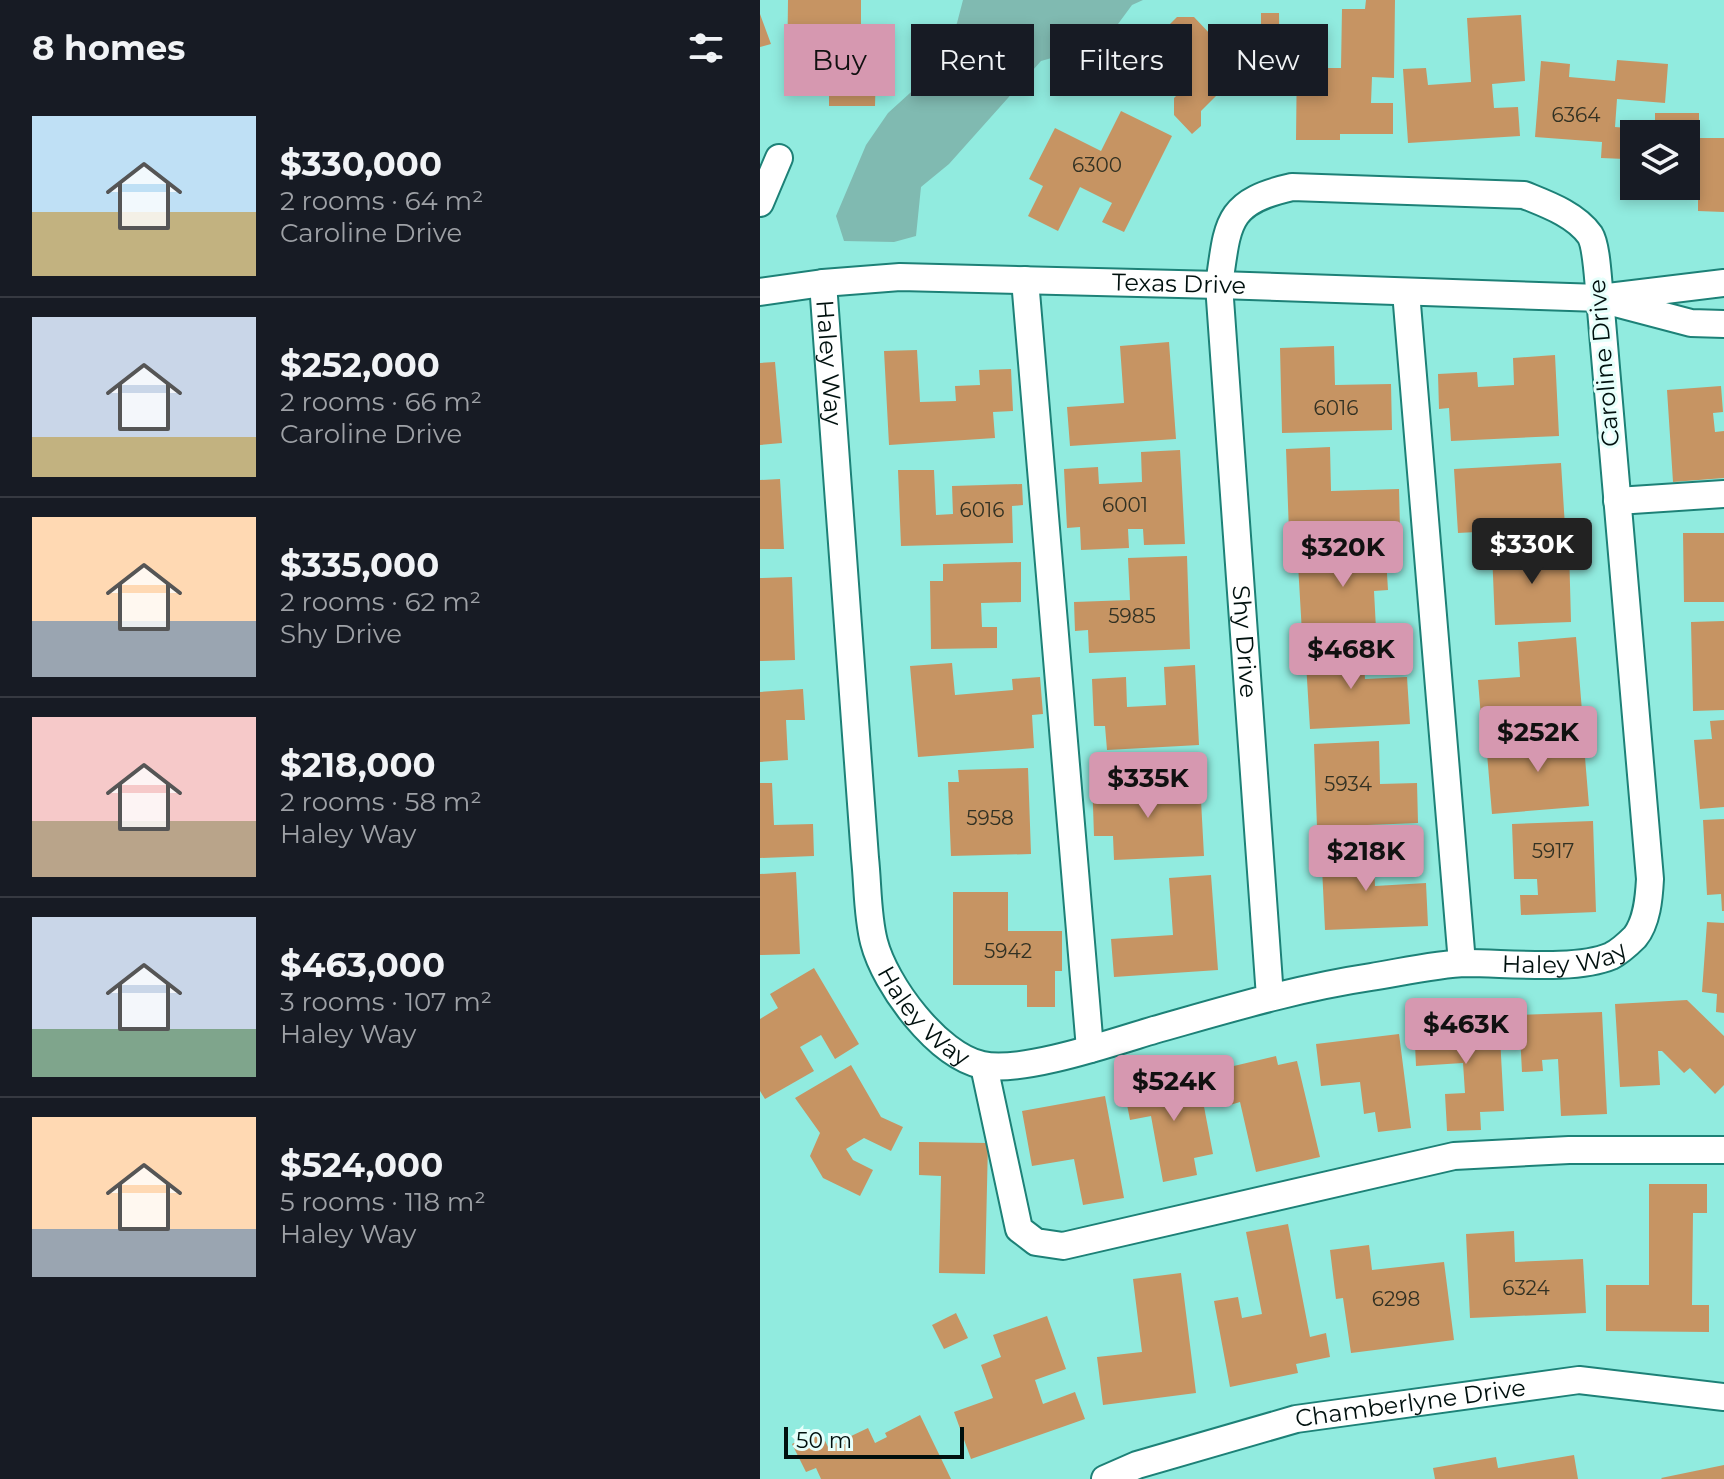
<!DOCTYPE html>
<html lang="en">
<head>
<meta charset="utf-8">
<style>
	:root { --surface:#171b24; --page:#20242c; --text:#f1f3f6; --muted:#9ea1a6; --line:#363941; --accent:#d698b0 }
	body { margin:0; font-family:Montserrat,sans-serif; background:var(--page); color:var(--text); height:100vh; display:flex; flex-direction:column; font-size:30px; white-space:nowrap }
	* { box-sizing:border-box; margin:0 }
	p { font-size:26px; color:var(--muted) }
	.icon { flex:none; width:44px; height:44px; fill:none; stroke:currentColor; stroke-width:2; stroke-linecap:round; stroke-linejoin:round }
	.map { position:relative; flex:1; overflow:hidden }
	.drawer { display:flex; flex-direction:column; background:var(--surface); width:760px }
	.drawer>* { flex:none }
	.guide { position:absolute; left:24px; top:24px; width:760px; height:72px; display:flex; gap:16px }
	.controls { position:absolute; left:860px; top:120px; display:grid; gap:16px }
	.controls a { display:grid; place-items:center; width:80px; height:80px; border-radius:0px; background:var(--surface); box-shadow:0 4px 12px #0003; font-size:40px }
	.scale { position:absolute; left:24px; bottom:20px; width:180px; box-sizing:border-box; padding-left:8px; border:4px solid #00100e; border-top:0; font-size:22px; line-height:28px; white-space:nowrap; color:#00100e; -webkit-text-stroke:6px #e6fffb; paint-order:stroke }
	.price { position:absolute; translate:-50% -68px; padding:0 18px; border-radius:8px; background:var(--accent); color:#111; font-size:26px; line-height:52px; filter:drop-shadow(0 2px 4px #0008) }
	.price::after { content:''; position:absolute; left:50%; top:48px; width:24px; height:18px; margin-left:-12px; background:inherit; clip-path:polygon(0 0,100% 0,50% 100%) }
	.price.current { background:#222; color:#fff }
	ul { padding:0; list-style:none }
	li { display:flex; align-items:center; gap:24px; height:200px; padding:0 32px }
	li+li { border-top:2px solid var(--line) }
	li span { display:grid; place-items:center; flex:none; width:224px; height:160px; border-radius:0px; color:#555 }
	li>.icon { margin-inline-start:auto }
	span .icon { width:96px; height:96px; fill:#fffc; stroke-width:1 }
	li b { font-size:34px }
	h2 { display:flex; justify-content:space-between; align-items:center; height:96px; padding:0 32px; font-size:34px }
	.tag { padding:0 28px; border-radius:0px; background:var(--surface); box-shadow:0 4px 12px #0003; font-size:28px; line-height:72px }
	.tag.current { background:var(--accent); color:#111 }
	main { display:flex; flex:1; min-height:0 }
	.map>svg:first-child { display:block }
</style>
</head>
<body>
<main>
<section class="drawer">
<h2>8 homes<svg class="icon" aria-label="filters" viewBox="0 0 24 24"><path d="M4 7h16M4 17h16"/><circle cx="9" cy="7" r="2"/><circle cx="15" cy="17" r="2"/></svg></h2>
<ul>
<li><span style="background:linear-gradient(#bfe0f5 60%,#c2b280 0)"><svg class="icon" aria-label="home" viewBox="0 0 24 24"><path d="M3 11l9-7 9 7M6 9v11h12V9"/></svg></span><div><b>$330,000</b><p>2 rooms · 64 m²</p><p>Caroline Drive</p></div></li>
<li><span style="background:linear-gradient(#c9d6e8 75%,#c2b280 0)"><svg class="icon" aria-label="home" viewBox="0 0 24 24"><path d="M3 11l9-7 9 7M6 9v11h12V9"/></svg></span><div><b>$252,000</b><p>2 rooms · 66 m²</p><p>Caroline Drive</p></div></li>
<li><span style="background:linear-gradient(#ffd9b3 65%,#9aa5b1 0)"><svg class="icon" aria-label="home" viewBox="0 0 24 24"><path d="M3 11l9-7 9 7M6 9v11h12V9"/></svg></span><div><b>$335,000</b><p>2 rooms · 62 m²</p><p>Shy Drive</p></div></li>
<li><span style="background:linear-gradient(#f6c9c9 65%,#b9a48a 0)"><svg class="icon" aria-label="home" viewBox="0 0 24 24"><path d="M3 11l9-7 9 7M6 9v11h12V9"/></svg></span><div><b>$218,000</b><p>2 rooms · 58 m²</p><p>Haley Way</p></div></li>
<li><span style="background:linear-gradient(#c9d6e8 70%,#7fa58c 0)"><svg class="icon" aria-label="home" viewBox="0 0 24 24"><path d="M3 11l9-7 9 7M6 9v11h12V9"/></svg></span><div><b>$463,000</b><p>3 rooms · 107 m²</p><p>Haley Way</p></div></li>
<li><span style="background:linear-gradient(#ffd9b3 70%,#9aa5b1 0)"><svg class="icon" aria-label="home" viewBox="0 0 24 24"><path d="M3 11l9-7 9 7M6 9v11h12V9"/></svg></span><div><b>$524,000</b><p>5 rooms · 118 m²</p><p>Haley Way</p></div></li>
</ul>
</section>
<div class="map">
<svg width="964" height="1479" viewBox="0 0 964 1479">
	<rect width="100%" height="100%" fill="#91ebdf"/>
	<path fill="#80bab1" d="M203,0H383L372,5L344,43L281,61L189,164L161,187L156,236L134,242L84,241L76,216L106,145L128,113L172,73L197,23Z"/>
	<path fill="#c69463" d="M28,0H101V69H116L115,106H69V81L27,80Z
		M606,0H635L634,78L612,77L611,103H633V134H580V140H536L537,52H562V68H581L582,9H605Z
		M501,13H519L520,93H459L441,111V126L432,134L414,115V98L427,85L414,71L409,72L392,88L374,71V60L417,17H434L470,55H485L501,39Z
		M0,14L11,44L0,47Z
		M761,15L765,81L732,84L734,108L758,107L760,136L648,143L643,69L666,68L668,85L711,82L707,18Z
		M857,60L908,64L905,103L857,99L855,127L868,128L865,159L841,158L842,142L775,137L781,61L810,64L809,77L855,81Z
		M361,111L412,136L364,232L342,222L352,203L320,187L298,231L268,216L283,186L269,179L295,128L341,151Z
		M895,113H939V138H964V212L938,211V191H894V186H926V134H895Z
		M409,342L416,439L310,446L307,407L364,403L360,346Z
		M574,346L575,385L631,384L632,430L522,433L520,348Z
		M157,350L160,402L196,401L195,386L220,385L219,370L251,369L253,411L233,412L235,438L129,445L124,351Z
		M795,355L799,436L691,441L689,408L679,409L678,374L717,372L718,387L754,385L753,358Z
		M15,362L22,443L0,445V363Z
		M961,386L963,412L953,413L955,432L964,431V478L913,482L907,390Z
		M570,447L571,491L639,489L640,529L529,533L526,449Z
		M420,450L425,544L384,545L383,529H368L369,548L321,550L320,527L307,528L304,469L338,467L339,484L382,482L381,452Z
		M801,463L805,527L698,533L694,469Z
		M138,470H174L176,515L193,514L192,486L262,484L263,505L252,506L253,543L141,546Z
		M20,479L24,549H0V480Z
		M923,533H964V602H924Z
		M625,541L628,590L614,591L616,629L542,633L538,564L574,561V544Z
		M809,548L811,622L735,625L732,551Z
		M427,556L430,649L329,653L328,630L315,631L314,602L370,600L368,558Z
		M261,562V602L221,603L222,627H237V648L171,649L170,581H183V564Z
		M32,577L35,660L0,661V578Z
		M964,621V710L933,711L931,622Z
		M816,637L822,711L721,718L718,680L760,677L758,642Z
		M603,643L605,679L647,677L650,724L550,729L545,646Z
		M192,663L195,695L253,690L252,679L280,677L283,714L272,715L274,748L158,757L150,666Z
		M435,665L439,745L347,750L345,726H334L332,679L366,677L367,707L406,705L404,667Z
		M43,689L45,720H26L28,760L0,762V692Z
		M964,720V807L940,809L934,740L952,739L950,721Z
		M823,733L829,806L732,814L726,741Z
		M619,741L620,784L657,783L658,823L557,827L554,744Z
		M268,768L271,854L191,856L188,782H199L198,770Z
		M371,775L372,796L412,794L411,784L440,782L444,856L354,860L353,836H334L332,777Z
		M0,783H12L14,825L53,824L54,856L0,858Z
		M964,819V911H962L961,894L947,895L943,820Z
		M833,821L836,912L761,915L760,895H778L777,879H754L752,824Z
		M613,844L615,886L666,883L668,926L565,930L561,846Z
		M36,872L40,954L0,955V874Z
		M451,875L458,970L354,977L351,939L413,935L409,878Z
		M193,892H248V931H302V971H295V1007H267V985H193Z
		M947,922L964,923V1013L956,1012L957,994L942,992Z
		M54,968L99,1044L75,1059L61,1035L40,1047L54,1071L5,1099L0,1091V1019L18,1008L10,994Z
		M927,1000L964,1036V1085L955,1094L930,1068L924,1073L902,1051H898L900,1085L860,1087L855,1004Z
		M842,1012L847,1114L801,1116L798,1059L782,1060L783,1071L762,1072L759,1015Z
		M739,1018L744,1111L720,1112L721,1130L687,1131L685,1094L705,1093L703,1063L656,1066L654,1023Z
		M639,1034L651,1128L618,1132L615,1112L604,1114L600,1082L561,1086L556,1044Z
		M516,1056L518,1065L537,1061L560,1157L496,1172L480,1102L470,1105L461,1069Z
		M91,1065L121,1117L143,1127L131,1151L104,1138L86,1149L93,1160L113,1170L100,1196L63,1178L50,1156L60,1133L35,1098Z
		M438,1075L453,1154L434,1158L437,1175L403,1182L391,1116L370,1120L364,1089Z
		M345,1096L364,1198L323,1205L314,1159L272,1166L262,1111Z
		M159,1142L228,1143L225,1274L179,1273L181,1176L159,1175Z
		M889,1184H947V1213H933L932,1305H949V1332L846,1331V1285H889Z
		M528,1224L550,1337L566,1333L570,1357L536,1364L538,1373L470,1387L454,1301L478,1297L482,1318L502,1314L486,1232Z
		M754,1231L755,1262L823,1259L826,1313L710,1318L706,1234Z
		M609,1245L612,1270L684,1262L694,1340L591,1353L583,1298L576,1299L570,1250Z
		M421,1273L436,1393L343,1405L337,1357L382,1352L373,1279Z
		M196,1313L208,1338L184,1349L172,1325Z
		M287,1316L306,1369L275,1380L283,1404L315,1392L325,1419L211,1459L194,1412L233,1398L221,1365L241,1357L233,1335Z
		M160,1415L191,1479H61L56,1468L46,1472L32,1444L60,1430L68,1447L108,1428L115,1443L127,1437L125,1433Z
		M814,1455L818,1479H675L673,1468L736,1457L738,1468Z
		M964,1465V1479H902L901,1478Z"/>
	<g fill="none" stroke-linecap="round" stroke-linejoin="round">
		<defs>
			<g id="minor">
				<path d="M0,203L19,158"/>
				<path d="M265,280L330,1049"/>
				<path id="s1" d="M63,283L105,858C108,885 107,915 114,942C125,985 177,1055 222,1065C261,1074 354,1042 394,1030C465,1010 537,988 611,977C642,972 676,964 707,963C747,963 816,971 851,956C859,952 869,943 875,937C887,922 889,898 890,879L840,298C838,284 837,246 830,235C815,214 786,204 764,195L532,187C465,202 468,224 459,285L510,997"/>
				<path id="s2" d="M0,292L63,283L140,277L459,285L840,298L964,283"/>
				<path d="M646,292L702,963"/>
				<path d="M855,303L931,323L964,324"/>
				<path d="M857,501L964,494"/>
				<path d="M224,1066L259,1229L276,1242L303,1246L694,1156L809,1150H964"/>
				<path id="s3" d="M345,1479L377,1465L536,1419L819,1380L964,1397"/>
			</g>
		</defs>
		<use href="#minor" stroke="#1d8177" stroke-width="30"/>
		<use href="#minor" stroke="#fff" stroke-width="26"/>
	</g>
	<g text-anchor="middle" stroke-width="6" stroke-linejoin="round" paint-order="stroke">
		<g font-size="20" fill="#323123">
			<text x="816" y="122">6364</text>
			<text x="337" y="172">6300</text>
			<text x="576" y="415">6016</text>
			<text x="365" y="512">6001</text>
			<text x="222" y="517">6016</text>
			<text x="372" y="623">5985</text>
			<text x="588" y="791">5934</text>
			<text x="230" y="825">5958</text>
			<text x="793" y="858">5917</text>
			<text x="248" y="958">5942</text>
			<text x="766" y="1295">6324</text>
			<text x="636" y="1306">6298</text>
		</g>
		<g font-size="24" fill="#00100e" stroke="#e6fffb">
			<text dy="8" stroke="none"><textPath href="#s2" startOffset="420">Texas Drive</textPath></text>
			<text transform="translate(844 363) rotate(-95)" y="8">Caroline Drive</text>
			<text dy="8" stroke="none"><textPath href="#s1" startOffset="80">Haley Way</textPath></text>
			<text dy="8" stroke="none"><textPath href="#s1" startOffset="3016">Shy Drive</textPath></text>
			<text dy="8" stroke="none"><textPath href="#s1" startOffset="1426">Haley Way</textPath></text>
			<text dy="8" stroke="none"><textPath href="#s1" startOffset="752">Haley Way</textPath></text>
			<text dy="8" stroke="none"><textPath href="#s3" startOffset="316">Chamberlyne Drive</textPath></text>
		</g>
	</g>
</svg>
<div class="controls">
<a><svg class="icon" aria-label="layers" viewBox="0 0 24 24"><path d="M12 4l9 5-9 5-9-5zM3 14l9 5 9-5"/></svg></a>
</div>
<div class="scale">50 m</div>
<b class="price current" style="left:772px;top:586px">$330K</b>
<b class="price" style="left:583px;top:589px">$320K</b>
<b class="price" style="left:591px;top:691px">$468K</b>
<b class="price" style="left:778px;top:774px">$252K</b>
<b class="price" style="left:388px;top:820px">$335K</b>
<b class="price" style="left:606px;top:893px">$218K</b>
<b class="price" style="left:706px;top:1066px">$463K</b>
<b class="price" style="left:414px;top:1123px">$524K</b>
<div class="guide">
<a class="tag current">Buy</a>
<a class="tag">Rent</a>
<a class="tag">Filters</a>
<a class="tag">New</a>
</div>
</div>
</main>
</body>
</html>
